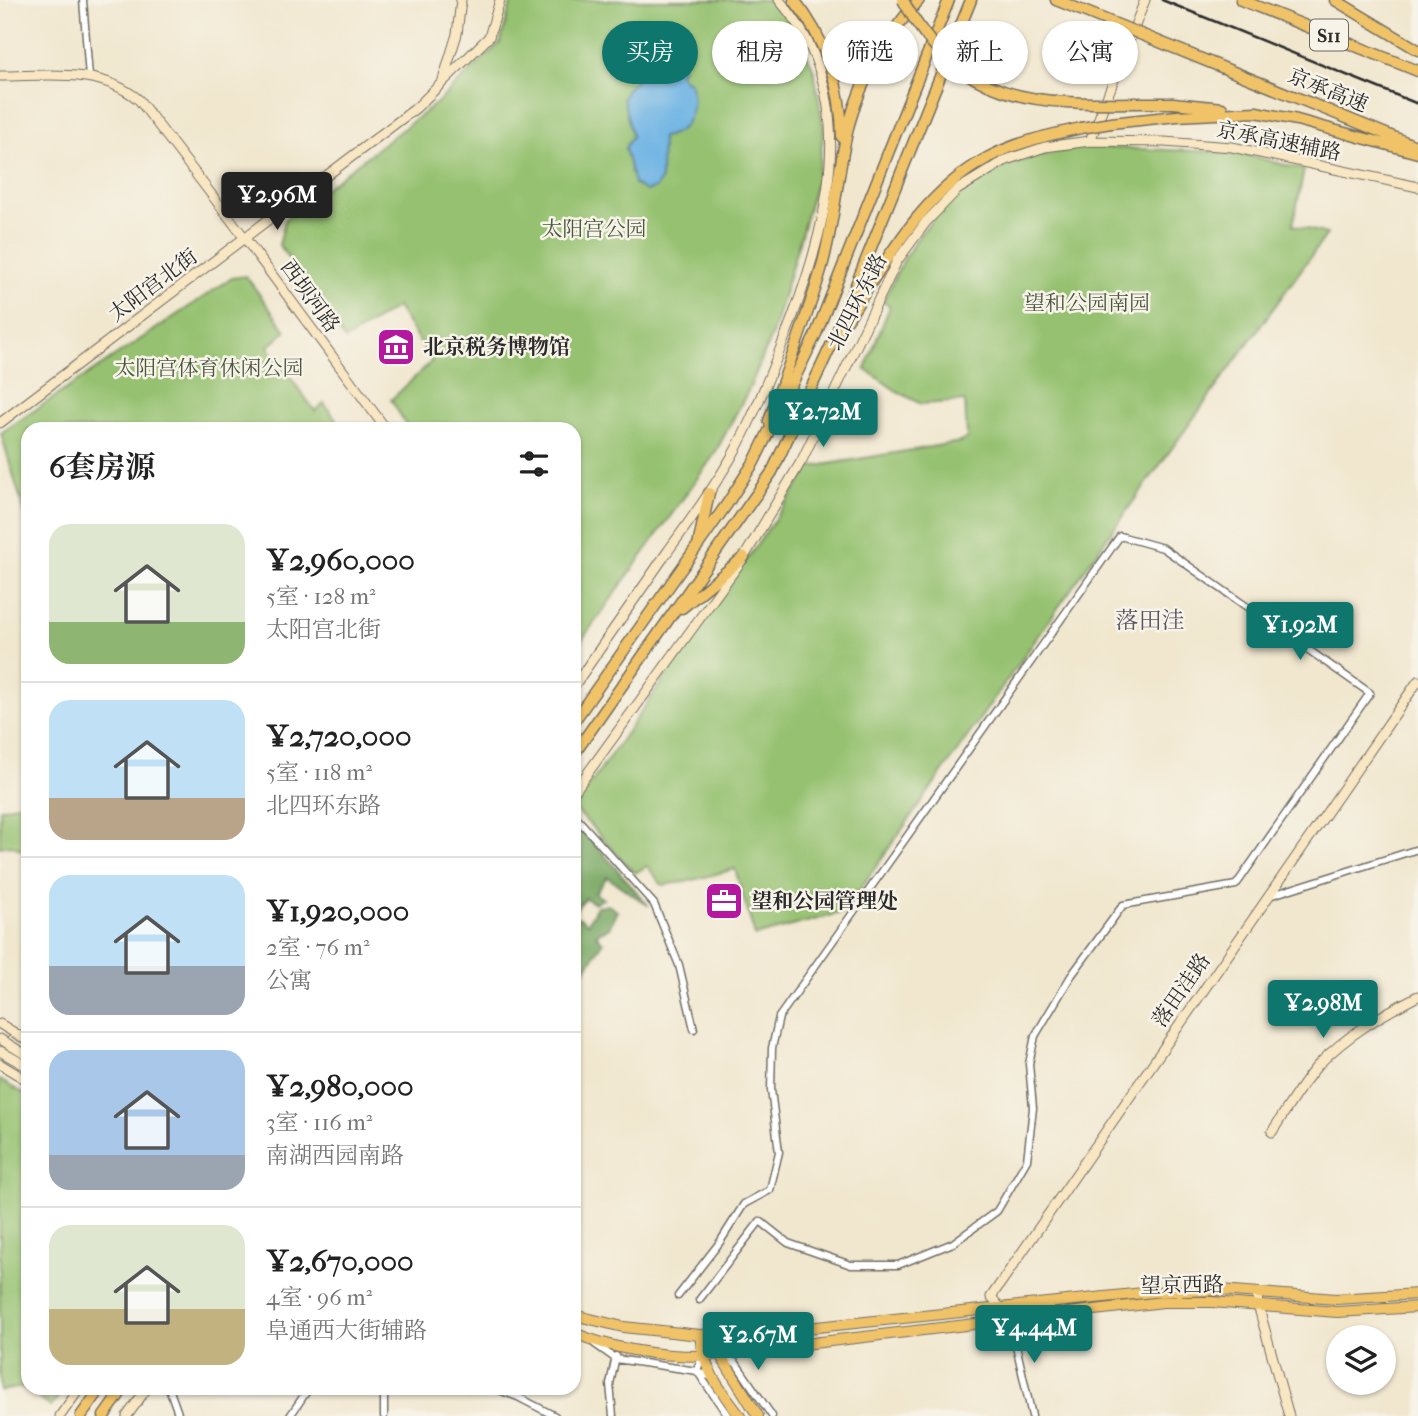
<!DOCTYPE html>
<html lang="zh">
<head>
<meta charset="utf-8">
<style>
	:root { --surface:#fff; --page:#f6f6f6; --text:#222; --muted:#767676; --line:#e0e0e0; --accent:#0f766e }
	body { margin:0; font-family:"IM FELL French Canon","Noto Serif SC",serif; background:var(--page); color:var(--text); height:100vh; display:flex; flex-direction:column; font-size:26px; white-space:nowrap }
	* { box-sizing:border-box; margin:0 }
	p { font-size:23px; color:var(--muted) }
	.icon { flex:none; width:38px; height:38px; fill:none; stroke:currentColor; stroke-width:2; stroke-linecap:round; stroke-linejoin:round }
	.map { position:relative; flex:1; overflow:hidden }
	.sheet { position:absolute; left:21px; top:422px; width:560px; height:973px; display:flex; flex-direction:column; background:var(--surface); border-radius:21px; box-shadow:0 2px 5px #0004 }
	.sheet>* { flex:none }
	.hud { position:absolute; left:602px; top:21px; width:665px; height:63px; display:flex; gap:14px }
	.controls { position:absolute; left:1326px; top:1325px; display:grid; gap:14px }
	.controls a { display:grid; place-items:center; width:70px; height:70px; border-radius:50%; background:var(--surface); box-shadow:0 2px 5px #0004; font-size:35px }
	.price { position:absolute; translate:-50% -60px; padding:0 16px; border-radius:7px; background:var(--accent); color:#fff; font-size:23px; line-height:46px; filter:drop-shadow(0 2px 4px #0008) }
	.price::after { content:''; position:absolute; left:50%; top:42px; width:21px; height:16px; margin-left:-10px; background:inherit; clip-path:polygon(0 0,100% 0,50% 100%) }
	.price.active { background:#222; color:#fff }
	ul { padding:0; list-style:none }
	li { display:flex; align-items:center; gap:21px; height:175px; padding:0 28px }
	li+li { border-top:2px solid var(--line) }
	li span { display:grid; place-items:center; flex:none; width:196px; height:140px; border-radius:21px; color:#555 }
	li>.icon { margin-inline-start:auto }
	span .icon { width:84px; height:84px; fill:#fffc; stroke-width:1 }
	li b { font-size:30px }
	h2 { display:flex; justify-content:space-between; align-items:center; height:84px; padding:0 28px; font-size:30px }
	.chip { padding:0 24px; border-radius:32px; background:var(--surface); box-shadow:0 2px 5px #0004; font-size:24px; line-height:63px }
	.chip.active { background:var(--accent); color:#fff }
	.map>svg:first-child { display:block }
</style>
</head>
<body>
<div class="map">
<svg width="1418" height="1416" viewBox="0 0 1418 1416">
	<rect width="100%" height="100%" fill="#f7f3e8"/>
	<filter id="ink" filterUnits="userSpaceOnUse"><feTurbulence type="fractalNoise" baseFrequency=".0143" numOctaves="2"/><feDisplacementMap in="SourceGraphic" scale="14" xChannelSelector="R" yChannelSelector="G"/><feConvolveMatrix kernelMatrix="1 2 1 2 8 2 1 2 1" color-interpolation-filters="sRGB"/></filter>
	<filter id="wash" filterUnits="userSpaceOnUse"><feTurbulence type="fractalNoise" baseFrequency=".00686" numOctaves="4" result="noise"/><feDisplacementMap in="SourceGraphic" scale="28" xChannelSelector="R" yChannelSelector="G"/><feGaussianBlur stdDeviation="1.57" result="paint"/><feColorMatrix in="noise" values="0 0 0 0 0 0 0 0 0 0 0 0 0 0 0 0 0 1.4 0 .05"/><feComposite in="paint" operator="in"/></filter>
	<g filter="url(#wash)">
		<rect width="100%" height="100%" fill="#f1e7cf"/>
		<path fill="#95c16f" stroke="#60764d" stroke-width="2" d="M512,0H771L784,14L801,42L814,70L824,131L817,179L773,332L750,387L714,455L574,651V429H409L391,400L432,361L397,307L345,340L279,245L285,219L438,102L500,43Z
			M1085,147L1225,152L1248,155L1304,170L1293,225L1327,234L1112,531L844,912L755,936L735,869L689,881L662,885L647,866L635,873L574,808L811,467L960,442L967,438L965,401L921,404L895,390L865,369L890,306L883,302C891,286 898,269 907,254C926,221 966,183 1001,168C1027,156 1057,152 1085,147Z
			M246,276L286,331L268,347L315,411L324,403L343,429H28V525L1,433L232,278Z
			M28,801V853L11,845L0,847V809Z
			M0,1080L28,1096V1388H64L51,1407L23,1387L0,1391Z"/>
		<path fill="#78a762" stroke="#526946" stroke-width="2" d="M574,820L649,906L607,877L595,893L603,899L594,903L585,898L574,911Z
			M608,905L617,911L609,928L596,934L603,942L584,972L574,965V919L578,917L588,923L597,906Z"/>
		<path fill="#6db3e4" stroke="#4c6f88" stroke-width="2" d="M679,47L685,59L680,74L684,80L690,82C697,107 690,133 662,137L661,179L656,188L646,191L634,184L625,148L632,136L623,98L626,90L636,80L634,73L635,57C644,50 655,53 664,56L668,48Z"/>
	</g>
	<g filter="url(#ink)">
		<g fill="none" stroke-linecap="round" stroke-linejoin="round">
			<defs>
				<path id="street" d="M83,0L89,77
					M574,815L654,904L679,965L694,1029
					M1269,896L1418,849
					M678,1296L720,1242L744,1204L770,1190L779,1152L771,1090L772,1048L779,1017L1120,536L1163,548L1370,693L1236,885L1123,905L1071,976L1035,1036L1029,1064L1033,1108L1027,1160L997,1211L953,1243L898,1265H851L788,1243L760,1221L699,1300
					M1010,1319L1032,1416
					M592,1342L616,1359L697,1371L713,1378
					M702,1356L697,1371L728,1416
					M723,1356L736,1363L772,1416
					M169,1388L179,1416
					M467,1388H488
					M494,1388L518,1397L555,1416
					M290,1416L309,1388
					M384,1416V1388
					M613,1416L610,1384L616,1356"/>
				<path id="secondary" d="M0,76C48,76 100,67 139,100L244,237L386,429
					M442,83L457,34L461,0
					M1090,141L1145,0
					M0,423L416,108L489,37L500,0
					M574,686C605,641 637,596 668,551C690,521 712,490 731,458C752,421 767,382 783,342C826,234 866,98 779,0
					M574,792L744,557L802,460L897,261L926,222L957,190L1006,160L1045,147L1090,141L1164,142L1232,147L1418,187
					M0,1024L28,1041
					M0,1039L28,1056
					M0,1051L28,1067
					M0,1064L28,1081
					M1272,1132C1287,1109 1301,1084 1319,1064C1347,1035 1383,1014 1418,996
					M1257,1293L1258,1305L1289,1416
					M1010,1319L991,1297L1418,681
					M60,1416L80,1388
					M127,1416L147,1388"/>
				<path id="primary" d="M574,1315L623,1327L700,1335L788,1330L1153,1292L1221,1290L1336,1299L1418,1294
					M574,1333C615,1350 658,1356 702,1356L1163,1302H1212L1337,1312L1418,1307
					M700,1335C703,1369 720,1390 740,1416
					M717,1335L719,1353L758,1416"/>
				<path id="highway" d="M794,0C825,37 842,89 842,137
					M1056,0L1123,27
					M1241,0L1418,71
					M1335,0L1418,50
					M1145,36L1418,147
					M1173,103L1222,108
					M1111,123L1177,116L1256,112L1297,120L1418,153
					M847,320C888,258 922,193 989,157C1017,142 1050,135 1081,128
					M769,421C786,371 806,321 821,270C835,222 837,172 849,124C862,77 886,36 919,0
					M699,541L709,493
					M682,608L744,557
					M574,721L727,504L754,462L816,334L949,0
					M574,754L772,472L834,339L971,0
					M81,1416L101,1388
					M104,1416L124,1388"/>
			</defs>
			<use href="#street" stroke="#706d64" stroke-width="9"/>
			<use href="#secondary" stroke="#706d64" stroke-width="11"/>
			<use href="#primary" stroke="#706d64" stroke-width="12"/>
			<use href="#highway" stroke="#706d64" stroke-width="13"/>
			<use href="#street" stroke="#fff" stroke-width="6"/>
			<use href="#secondary" stroke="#f9e7c3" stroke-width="9"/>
			<use href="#primary" stroke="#f1c369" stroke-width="10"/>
			<use href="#highway" stroke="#f1c369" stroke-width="10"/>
			<path stroke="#2b2b2b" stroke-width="2.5" d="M1162,0L1418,104"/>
			<defs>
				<path id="highway-bridge" d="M903,0C966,118 1059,102 1173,103
					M1123,27L1145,36
					M1081,128L1111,123"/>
			</defs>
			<use href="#highway-bridge" stroke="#706d64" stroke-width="13" stroke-linecap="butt"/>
			<use href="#highway-bridge" stroke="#f1c369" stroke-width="10"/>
		</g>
	</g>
	<defs>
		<symbol id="museum-square" viewBox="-11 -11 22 22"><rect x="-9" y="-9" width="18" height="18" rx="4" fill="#b5179e" stroke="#f7f3e8"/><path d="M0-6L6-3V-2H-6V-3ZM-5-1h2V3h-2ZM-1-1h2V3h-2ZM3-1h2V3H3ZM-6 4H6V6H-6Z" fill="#fff"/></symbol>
		<symbol id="office-square" viewBox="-11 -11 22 22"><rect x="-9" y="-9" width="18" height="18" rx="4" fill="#b5179e" stroke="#f7f3e8"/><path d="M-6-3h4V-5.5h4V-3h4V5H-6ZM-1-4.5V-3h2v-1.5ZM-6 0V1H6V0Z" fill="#fff"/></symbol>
	</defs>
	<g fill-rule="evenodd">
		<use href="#museum-square" x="374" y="325" width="44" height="44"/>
		<use href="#office-square" x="702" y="879" width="44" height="44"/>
	</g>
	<g text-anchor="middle" stroke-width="5" stroke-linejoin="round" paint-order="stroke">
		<rect fill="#f7f3e8" stroke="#686764" stroke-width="2" x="1310" y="19.5" width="38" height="31" rx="5"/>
		<g font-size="19" font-weight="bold" fill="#2b2b2b">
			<text x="1329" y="42">S11</text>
		</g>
		<g font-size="21" fill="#2b2b2b" stroke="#f7f3e8">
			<text transform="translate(1328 90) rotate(22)" y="7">京承高速</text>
			<text transform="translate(1279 141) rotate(11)" y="7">京承高速辅路</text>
			<text transform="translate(153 285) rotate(-37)" y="7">太阳宫北街</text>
			<text transform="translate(310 296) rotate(54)" y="7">西坝河路</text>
			<text transform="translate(857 302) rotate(-63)" y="7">北四环东路</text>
			<text transform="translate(1181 990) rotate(-55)" y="7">落田洼路</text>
			<text transform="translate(1182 1285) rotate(-1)" y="7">望京西路</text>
		</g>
		<g font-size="21" fill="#4b583f" stroke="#f7f3e8">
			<text x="594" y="236">太阳宫公园</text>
			<text x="1087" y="310">望和公园南园</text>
			<text x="209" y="375">太阳宫体育休闲公园</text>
		</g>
		<g font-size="21" font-weight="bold" fill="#2b2b2b" stroke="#f7f3e8" text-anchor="start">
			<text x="423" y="354">北京税务博物馆</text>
			<text x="751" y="908">望和公园管理处</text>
		</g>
		<g font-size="23" fill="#5c5462" stroke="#f7f3e8">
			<text x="1150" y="628">落田洼</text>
		</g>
	</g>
</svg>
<div class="controls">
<a><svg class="icon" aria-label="layers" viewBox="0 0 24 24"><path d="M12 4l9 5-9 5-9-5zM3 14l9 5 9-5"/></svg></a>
</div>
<b class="price active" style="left:277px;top:232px">¥2.96M</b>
<b class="price" style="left:823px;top:449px">¥2.72M</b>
<b class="price" style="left:1300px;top:662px">¥1.92M</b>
<b class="price" style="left:1323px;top:1040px">¥2.98M</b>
<b class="price" style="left:1034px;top:1365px">¥4.44M</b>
<b class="price" style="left:758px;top:1372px">¥2.67M</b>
<div class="hud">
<a class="chip active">买房</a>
<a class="chip">租房</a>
<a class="chip">筛选</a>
<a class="chip">新上</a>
<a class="chip">公寓</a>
</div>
<section class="sheet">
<h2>6套房源<svg class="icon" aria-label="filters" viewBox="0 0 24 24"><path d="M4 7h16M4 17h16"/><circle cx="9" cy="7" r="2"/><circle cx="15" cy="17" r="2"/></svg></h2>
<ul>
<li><span style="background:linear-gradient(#dfe7d0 70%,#8fb573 0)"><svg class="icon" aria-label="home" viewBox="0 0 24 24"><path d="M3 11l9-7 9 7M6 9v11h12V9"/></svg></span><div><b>¥2,960,000</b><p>5室 · 128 m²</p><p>太阳宫北街</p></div></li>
<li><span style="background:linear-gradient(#bfe0f5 70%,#b9a48a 0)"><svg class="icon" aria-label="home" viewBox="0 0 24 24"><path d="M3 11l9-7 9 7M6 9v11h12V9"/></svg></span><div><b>¥2,720,000</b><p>5室 · 118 m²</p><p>北四环东路</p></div></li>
<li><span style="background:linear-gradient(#bfe0f5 65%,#9aa5b1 0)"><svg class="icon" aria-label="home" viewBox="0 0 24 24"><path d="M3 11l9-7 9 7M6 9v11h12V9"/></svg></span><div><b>¥1,920,000</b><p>2室 · 76 m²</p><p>公寓</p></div></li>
<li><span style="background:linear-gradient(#a9c7e8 75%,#9aa5b1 0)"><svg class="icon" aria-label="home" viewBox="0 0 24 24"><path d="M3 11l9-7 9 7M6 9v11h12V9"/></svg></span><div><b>¥2,980,000</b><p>3室 · 116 m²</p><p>南湖西园南路</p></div></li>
<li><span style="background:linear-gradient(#dfe7d0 60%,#c2b280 0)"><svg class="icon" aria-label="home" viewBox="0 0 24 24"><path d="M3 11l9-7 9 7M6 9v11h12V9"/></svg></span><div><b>¥2,670,000</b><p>4室 · 96 m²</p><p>阜通西大街辅路</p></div></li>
</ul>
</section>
</div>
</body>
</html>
